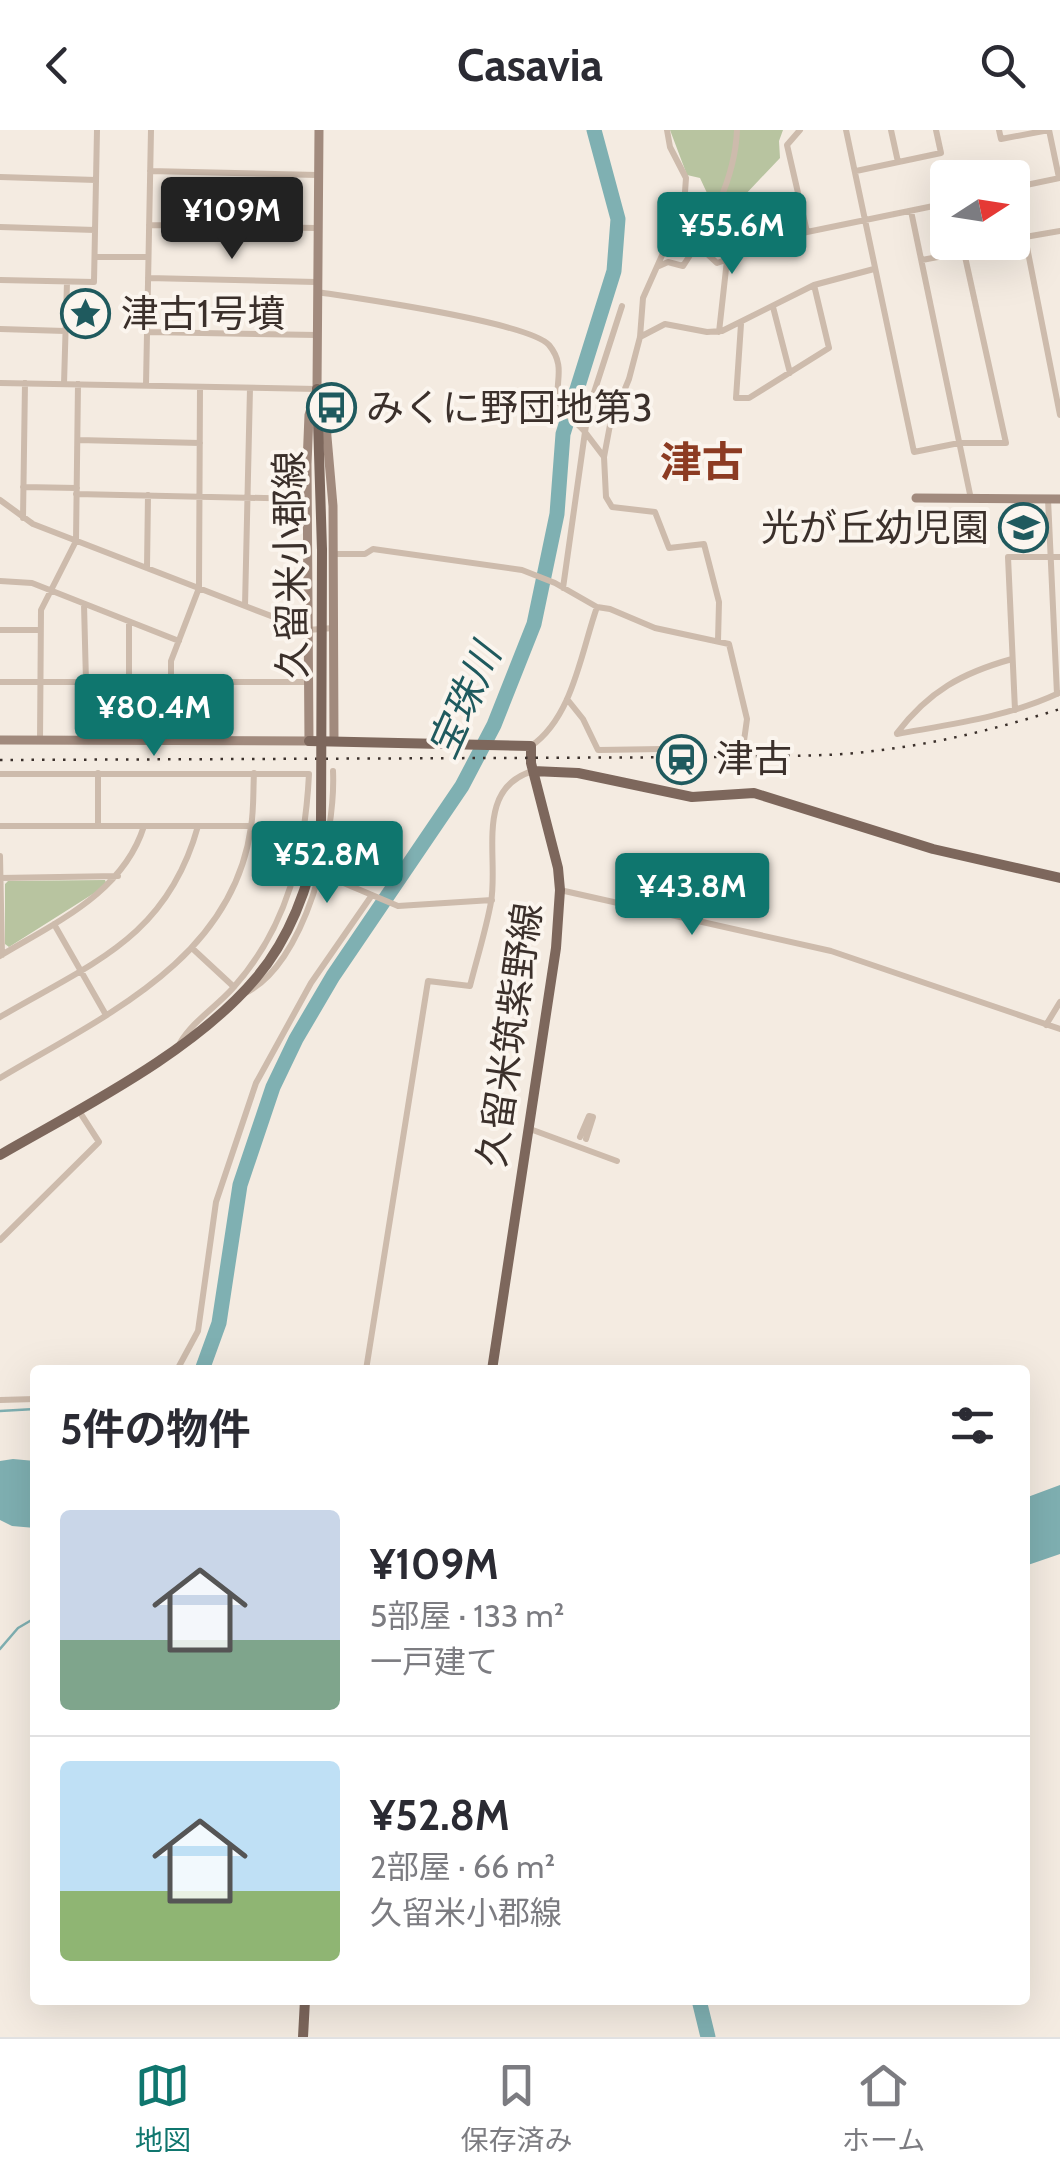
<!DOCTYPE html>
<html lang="ja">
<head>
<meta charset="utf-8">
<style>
	:root { --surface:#fff; --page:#f2f2f3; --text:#2b2b33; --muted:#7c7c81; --line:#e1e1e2; --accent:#0f766e }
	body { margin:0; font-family:Cabin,"Noto Sans JP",sans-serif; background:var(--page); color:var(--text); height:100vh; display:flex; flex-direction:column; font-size:38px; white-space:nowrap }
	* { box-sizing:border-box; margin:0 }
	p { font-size:32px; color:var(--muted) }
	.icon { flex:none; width:55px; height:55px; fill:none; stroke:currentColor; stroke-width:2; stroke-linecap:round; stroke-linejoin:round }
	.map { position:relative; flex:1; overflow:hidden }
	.sheet { position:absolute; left:30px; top:1235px; width:1000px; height:640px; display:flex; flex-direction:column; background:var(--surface); border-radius:10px; box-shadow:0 10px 40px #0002 }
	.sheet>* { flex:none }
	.needle { width:65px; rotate:78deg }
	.tools { position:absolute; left:930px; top:30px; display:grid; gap:20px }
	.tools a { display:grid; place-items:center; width:100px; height:100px; border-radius:10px; background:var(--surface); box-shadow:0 10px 40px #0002; font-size:50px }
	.price { position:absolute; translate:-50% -85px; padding:0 22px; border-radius:10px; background:var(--accent); color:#fff; font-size:32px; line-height:65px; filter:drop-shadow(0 2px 5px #0008) }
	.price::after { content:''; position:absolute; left:50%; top:60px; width:30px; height:22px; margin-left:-15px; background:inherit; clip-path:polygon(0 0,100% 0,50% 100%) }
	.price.current { background:#222; color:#fff }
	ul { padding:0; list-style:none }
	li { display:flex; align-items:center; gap:30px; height:250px; padding:0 30px }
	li+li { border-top:2px solid var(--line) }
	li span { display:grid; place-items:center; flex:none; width:280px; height:200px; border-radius:10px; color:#555 }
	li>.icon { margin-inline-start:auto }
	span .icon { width:120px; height:120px; fill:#fffc; stroke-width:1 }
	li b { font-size:42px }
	h2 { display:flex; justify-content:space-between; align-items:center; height:120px; padding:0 30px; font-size:42px }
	header { display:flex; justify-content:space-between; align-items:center; height:130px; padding:0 30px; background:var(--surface); font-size:45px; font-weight:700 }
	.dock { display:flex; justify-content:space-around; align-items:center; height:140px; border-top:2px solid var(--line); background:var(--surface); font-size:28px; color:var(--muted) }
	.dock a { display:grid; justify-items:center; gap:5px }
	.dock .current { color:var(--accent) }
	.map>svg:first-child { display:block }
</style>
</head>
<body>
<header><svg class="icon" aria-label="back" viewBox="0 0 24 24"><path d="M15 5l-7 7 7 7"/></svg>Casavia<svg class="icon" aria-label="search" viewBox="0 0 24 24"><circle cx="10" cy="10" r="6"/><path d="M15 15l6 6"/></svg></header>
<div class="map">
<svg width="1060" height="1907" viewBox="0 0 1060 1907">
	<rect width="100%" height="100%" fill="#f4ebe1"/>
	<path fill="#b8c4a0" d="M670,0H783L779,11L780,28L743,67L726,69L707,63L700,48L687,45Z
		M105,750L107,755L9,817L5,814V754L8,751Z"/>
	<path fill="#7fb0b2" d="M13,1329L35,1331V1398L12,1396L0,1390V1331Z
		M1060,1355V1424L1025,1436V1368Z"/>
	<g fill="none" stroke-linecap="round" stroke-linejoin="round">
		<path stroke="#7fb0b2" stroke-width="2.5" d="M0,1281L35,1279
			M0,1519L18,1498L35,1488"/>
		<path stroke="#7fb0b2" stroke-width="15" d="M202,1240L219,1193L240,1055L273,957L296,909L333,846L462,656L494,595L534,494L557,384L563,304L614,141L618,89L594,0
			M699,1870L708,1907"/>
		<path stroke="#cdbbac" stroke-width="6" d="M800,0L787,15L807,102
			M846,0L914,322L959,313H1006L964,122L922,130
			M891,0L898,32
			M999,0L1001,9L1049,0
			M1049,0L1059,48
			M150,41L317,45
			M856,41L941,23L936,0
			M0,47L96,50
			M1012,58L1060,48
			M911,81L971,369
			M675,94L717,133L807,102L948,73
			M149,95L316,98
			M0,97L95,100
			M1060,101L1025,107L1060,285
			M95,127H148
			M659,136L668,132L683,136C710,95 735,50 737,0
			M148,148L316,152
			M0,150L94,152L97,0
			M317,162C356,168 528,192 549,215C568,238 552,256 560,274C564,285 578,293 585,302L563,458
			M622,176L589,278L585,302L604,327L606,367L612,377L655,382L669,418L704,414L719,472L718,511
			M773,177L790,243
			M741,194L736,268H749L829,218L814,155
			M0,199L65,201
			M147,202L317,205
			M719,202L727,130
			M640,207L665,194L707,202L722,201L814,155L874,139
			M0,253L317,259
			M64,254L67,152
			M146,255L151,0
			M78,310L200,313
			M604,327L610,295L629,249L640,207L643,168L684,76L686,48L670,17L667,0
			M23,357L77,358
			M76,364L307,369
			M1048,369L1057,564
			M0,370L33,394L245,476L308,500L333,498
			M23,388L25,253
			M333,424H365L373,419L522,440L555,453L597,477L610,479L655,498L729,514L747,589L743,618
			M147,438L148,365
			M0,451L32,453L179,511
			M84,474L86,552
			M245,476L250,258
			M129,492V552
			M0,500H40
			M0,552H308
			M567,569L583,589L598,620L663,619
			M1015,580L1008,427H1060
			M897,603C929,561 962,543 1012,529
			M897,604C952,594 1008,587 1059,563
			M171,609V531L199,458L200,257
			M40,610L41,480L76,411L78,254
			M531,616C573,587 581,522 597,477
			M0,644H309C305,722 288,797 233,858C216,877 193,891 180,913
			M0,696H251
			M98,696V643
			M0,726L2,825
			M320,743L398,776L492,770
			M0,748L118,746
			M560,760L831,821L1060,899
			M54,794L106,885
			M193,819L234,857
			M0,826C56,792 123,763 144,696
			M243,864C306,836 336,704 333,641
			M0,887C92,833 167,808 198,696
			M1046,895L1060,872
			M0,948C102,887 233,830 251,697C254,679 253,661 254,643
			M530,999L617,1031
			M580,1007L589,986L593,987L586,1009
			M0,1110L99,1012L79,981
			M177,1240L198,1201L216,1072L256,953L311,853L372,765
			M366,1240L428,851L470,856C477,828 486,800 491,772C499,728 474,658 533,641
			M0,1270L35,1269"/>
		<path stroke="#a18a7d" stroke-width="9" d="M319,267L325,284L333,376L334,611
			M916,368L1060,369
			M0,610L309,611L307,334L309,285L317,259L319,0"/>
		<path stroke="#7d675c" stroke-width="10" d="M317,259L322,420
			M309,611L531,616V633L558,738L560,760L556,818L492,1240
			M533,641L578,643L692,667L754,663L933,719L1060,748
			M0,1025C83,977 194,922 256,848C292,806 311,749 321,695
			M303,1907L305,1870"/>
		<path stroke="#3b302b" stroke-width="2.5" stroke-dasharray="2.5 8" stroke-linecap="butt" d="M0,630L742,627C785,625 830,627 873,621C936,614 1000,598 1060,579"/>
		<path stroke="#7d675c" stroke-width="10" d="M321,695L322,420"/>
	</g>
	<defs>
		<symbol id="sight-ring" viewBox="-11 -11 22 22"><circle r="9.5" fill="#fbf5ee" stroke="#1f5a5e" stroke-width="1.5"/><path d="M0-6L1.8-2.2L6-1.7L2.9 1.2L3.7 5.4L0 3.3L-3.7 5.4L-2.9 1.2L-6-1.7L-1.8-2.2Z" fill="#1f5a5e"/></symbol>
		<symbol id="bus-ring" viewBox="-11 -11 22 22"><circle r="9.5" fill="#fbf5ee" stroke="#1f5a5e" stroke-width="1.5"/><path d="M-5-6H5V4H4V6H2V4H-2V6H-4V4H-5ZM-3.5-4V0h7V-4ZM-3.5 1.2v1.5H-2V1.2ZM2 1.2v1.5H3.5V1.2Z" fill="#1f5a5e"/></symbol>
		<symbol id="school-ring" viewBox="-11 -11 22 22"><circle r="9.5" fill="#fbf5ee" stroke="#1f5a5e" stroke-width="1.5"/><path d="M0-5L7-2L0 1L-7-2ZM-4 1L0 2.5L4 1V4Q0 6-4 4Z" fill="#1f5a5e"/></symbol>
		<symbol id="station-ring" viewBox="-11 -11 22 22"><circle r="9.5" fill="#fbf5ee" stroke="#1f5a5e" stroke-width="1.5"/><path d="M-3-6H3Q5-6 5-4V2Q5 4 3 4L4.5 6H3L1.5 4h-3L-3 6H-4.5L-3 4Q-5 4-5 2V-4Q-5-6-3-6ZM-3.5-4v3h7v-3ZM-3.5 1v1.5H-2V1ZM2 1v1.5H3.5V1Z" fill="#1f5a5e"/></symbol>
	</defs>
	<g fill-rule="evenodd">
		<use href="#sight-ring" x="58" y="156" width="55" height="55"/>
		<use href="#bus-ring" x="304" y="250" width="55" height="55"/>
		<use href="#school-ring" x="996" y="370" width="55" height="55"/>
		<use href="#station-ring" x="654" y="602" width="55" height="55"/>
	</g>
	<g text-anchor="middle" stroke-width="8" stroke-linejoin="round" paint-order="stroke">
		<g font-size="38" fill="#3b302b" stroke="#fbf5ee" text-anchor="start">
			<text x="121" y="197">津古1号墳</text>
			<text x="366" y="291">みくに野団地第3</text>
			<text x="989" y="411" text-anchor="end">光が丘幼児園</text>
			<text x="716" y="642">津古</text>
		</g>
		<g font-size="38" fill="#3b302b" stroke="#fbf5ee">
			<text transform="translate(291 435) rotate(-91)" y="13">久留米小郡線</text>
			<text transform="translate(510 905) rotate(-82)" y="13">久留米筑紫野線</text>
		</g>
		<g font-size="40" font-style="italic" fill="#1f5a5e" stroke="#fbf5ee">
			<text transform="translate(464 571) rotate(-66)" y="14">宝珠川</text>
		</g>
		<g font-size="42" font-weight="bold" fill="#8c3b22" stroke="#fbf5ee">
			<text x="702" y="347">津古</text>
		</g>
	</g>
</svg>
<div class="tools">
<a><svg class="needle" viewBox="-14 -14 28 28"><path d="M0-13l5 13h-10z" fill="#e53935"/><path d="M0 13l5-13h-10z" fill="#7c7c81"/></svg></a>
</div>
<b class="price current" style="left:232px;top:132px">¥109M</b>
<b class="price" style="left:732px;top:147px">¥55.6M</b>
<b class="price" style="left:154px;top:629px">¥80.4M</b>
<b class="price" style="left:327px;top:776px">¥52.8M</b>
<b class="price" style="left:692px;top:808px">¥43.8M</b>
<section class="sheet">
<h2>5件の物件<svg class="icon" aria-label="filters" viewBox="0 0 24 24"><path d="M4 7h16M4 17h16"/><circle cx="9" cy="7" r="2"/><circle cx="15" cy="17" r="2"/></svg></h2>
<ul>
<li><span style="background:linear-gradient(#c9d6e8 65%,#7fa58c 0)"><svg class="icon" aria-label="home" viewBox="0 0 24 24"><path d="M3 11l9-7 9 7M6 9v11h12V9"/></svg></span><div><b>¥109M</b><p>5部屋 · 133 m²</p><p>一戸建て</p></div></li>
<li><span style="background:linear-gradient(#bfe0f5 65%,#8fb573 0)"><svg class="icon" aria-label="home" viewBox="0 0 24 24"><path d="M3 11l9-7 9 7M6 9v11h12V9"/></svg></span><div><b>¥52.8M</b><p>2部屋 · 66 m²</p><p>久留米小郡線</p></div></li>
</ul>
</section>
</div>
<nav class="dock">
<a class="current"><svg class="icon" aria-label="map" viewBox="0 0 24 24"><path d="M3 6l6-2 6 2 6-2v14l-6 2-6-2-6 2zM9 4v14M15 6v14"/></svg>地図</a>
<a><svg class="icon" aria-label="saved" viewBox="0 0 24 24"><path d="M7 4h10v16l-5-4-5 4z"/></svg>保存済み</a>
<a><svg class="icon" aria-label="home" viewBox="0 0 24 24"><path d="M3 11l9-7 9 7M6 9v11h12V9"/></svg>ホーム</a>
</nav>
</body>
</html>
